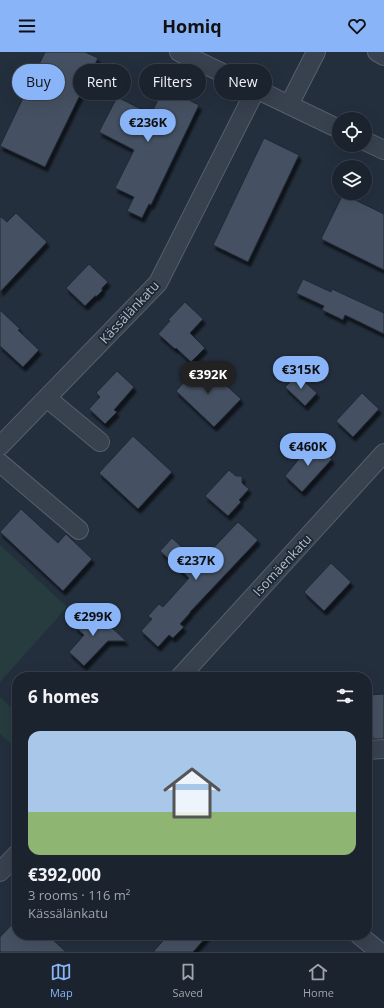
<!DOCTYPE html>
<html lang="en">
<head>
<meta charset="utf-8">
<style>
	:root { --surface:#1b232e; --page:#282f3a; --text:#f1f3f6; --muted:#a0a4aa; --line:#39404a; --accent:#8ab4f8 }
	body { margin:0; font-family:"Open Sans",sans-serif; background:var(--page); color:var(--text); height:100vh; display:flex; flex-direction:column; font-size:15px; white-space:nowrap }
	* { box-sizing:border-box; margin:0 }
	p { font-size:13px; color:var(--muted) }
	.icon { flex:none; width:22px; height:22px; fill:none; stroke:currentColor; stroke-width:2; stroke-linecap:round; stroke-linejoin:round }
	.map { position:relative; flex:1; overflow:hidden }
	.side { position:absolute; left:12px; top:620px; width:360px; height:268px; display:flex; flex-direction:column; background:var(--surface); border-radius:16px; box-shadow:0 4px 16px #0002,0 0 0 1px var(--line) }
	.side>* { flex:none }
	.hud { position:absolute; left:12px; top:12px; width:360px; height:36px; display:flex; gap:8px }
	.buttons { position:absolute; left:332px; top:60px; display:grid; gap:8px }
	.buttons a { display:grid; place-items:center; width:40px; height:40px; border-radius:50%; background:var(--surface); box-shadow:0 4px 16px #0002,0 0 0 1px var(--line); font-size:20px }
	.price { position:absolute; translate:-50% -34px; padding:0 9px; border-radius:14px; background:var(--accent); color:#111; font-size:13px; line-height:26px; filter:drop-shadow(0 1px 2px #0008) }
	.price::after { content:''; position:absolute; left:50%; top:24px; width:12px; height:9px; margin-left:-6px; background:inherit; clip-path:polygon(0 0,100% 0,50% 100%) }
	.price.active { background:#222; color:#fff }
	ul { padding:0; list-style:none }
	li { display:grid; align-content:center; gap:8px; height:212px; padding:0 16px }
	li+li { border-top:1px solid var(--line) }
	li span { display:grid; place-items:center; height:124px; border-radius:12px; color:#555 }
	li>.icon { margin-inline-start:auto }
	span .icon { width:72px; height:72px; fill:#fffc; stroke-width:1 }
	li b { font-size:17px }
	h2 { display:flex; justify-content:space-between; align-items:center; height:48px; padding:0 16px; font-size:17px }
	.pill { padding:0 14px; border-radius:18px; background:var(--surface); box-shadow:0 4px 16px #0002,0 0 0 1px var(--line); font-size:14px; line-height:36px }
	.pill.active { background:var(--accent); color:#111 }
	header { display:flex; justify-content:space-between; align-items:center; height:52px; padding:0 16px; background:var(--accent); color:#111; font-size:18px; font-weight:700 }
	.tabs { display:flex; justify-content:space-around; align-items:center; height:56px; border-top:1px solid var(--line); background:var(--surface); font-size:11px; color:var(--muted) }
	.tabs a { display:grid; justify-items:center; gap:2px }
	.tabs .active { color:var(--accent) }
	.map>svg:first-child { display:block }
</style>
</head>
<body>
<header><svg class="icon" aria-label="menu" viewBox="0 0 24 24"><path d="M4 6h16M4 12h16M4 18h16"/></svg>Homiq<svg class="icon" aria-label="heart" viewBox="0 0 24 24"><path d="M12 20l-8-8c-3-5 5-10 8-4 3-6 11-1 8 4z"/></svg></header>
<div class="map">
<svg width="384" height="900" viewBox="0 0 384 900">
	<defs>
		<filter id="shadow"><feDropShadow dx="2.5" dy="4.5" stdDeviation="1" flood-color="#0009"/></filter>
	</defs>
	<rect width="100%" height="100%" fill="#242f3e"/>
	<path fill="#263c3f" d="M0,493L67,555L0,630Z
		M0,645L17,661V697L0,682Z"/>
	<path fill="#455162" stroke="#1f2835" filter="url(#shadow)" d="M45,0H85L98,6L45,115L0,94Z
		M164,36L199,53L151,153L149,152L142,166L127,159L134,145L115,136L134,98L99,80L117,45L151,62Z
		M264,86L299,103L248,210L213,193Z
		M343,142L384,162V218L321,187Z
		M16,161L47,190L0,240V164L7,170Z
		M89,212L108,230L102,236V239L97,244H95L85,254L66,236Z
		M303,227L331,240L332,237L384,261V282L345,263L343,268L322,258L324,254L296,241Z
		M185,250L203,267L190,281L205,296L191,310L176,296L175,297L158,282L170,269L168,268Z
		M0,258L20,277L18,278L39,298L23,315L0,294Z
		M202,311L241,347L214,375L176,339Z
		M117,319L134,335L114,358L117,360L105,372L89,357L100,345L96,341Z
		M297,323L317,341L305,354L285,335Z
		M362,341L379,357L353,385L336,369Z
		M133,384L172,420L138,457L99,421Z
		M316,386L315,392L332,407L302,440L285,424Z
		M229,418L236,424H242V431L249,437L239,448L241,450L228,464L205,444Z
		M21,457L58,491L66,482L92,507L63,539L0,480Z
		M238,470L258,488L190,560V561L180,572L184,575L173,586L169,583L158,595L141,579L152,567L148,564L159,552L163,555L189,526L160,499L172,486L199,511Z
		M331,511L351,530L324,559L304,540Z
		M92,557L126,589H108L84,614L69,600L84,583L75,575Z
		M384,642V687H373L369,643Z
		M17,867V883H48L66,900H0V885Z
		M168,883H208L193,900H153Z"/>
	<g fill="none" stroke-linecap="round" stroke-linejoin="round">
		<defs>
			<path id="minor" d="M179,0L339,77
				M377,0L384,4
				M289,53L316,0
				M365,89L384,98
				M47,346L100,390
				M0,394L158,231L256,37
				M0,411L79,478
				M180,625L384,401
				M367,698L384,697
				M0,820L17,802
				M359,883L380,900"/>
		</defs>
		<use href="#minor" stroke="#565f6c" stroke-width="20"/>
		<use href="#minor" stroke="#38414e" stroke-width="18"/>
	</g>
	<g text-anchor="middle" stroke-width="3.5" stroke-linejoin="round" paint-order="stroke">
		<g font-size="13" fill="#b4bcc9" stroke="#1d2633">
			<text transform="translate(129 260) rotate(-47)" y="5">Kässälänkatu</text>
			<text transform="translate(282 513) rotate(-47)" y="5">Isomäenkatu</text>
		</g>
	</g>
</svg>
<div class="buttons">
<a><svg class="icon" aria-label="locate" viewBox="0 0 24 24"><circle cx="12" cy="12" r="6"/><path d="M12 2v4M12 18v4M2 12h4M18 12h4"/></svg></a>
<a><svg class="icon" aria-label="layers" viewBox="0 0 24 24"><path d="M12 4l9 5-9 5-9-5zM3 14l9 5 9-5"/></svg></a>
</div>
<b class="price" style="left:148px;top:91px">€236K</b>
<b class="price" style="left:301px;top:338px">€315K</b>
<b class="price active" style="left:208px;top:343px">€392K</b>
<b class="price" style="left:308px;top:415px">€460K</b>
<b class="price" style="left:196px;top:529px">€237K</b>
<b class="price" style="left:93px;top:585px">€299K</b>
<div class="hud">
<a class="pill active">Buy</a>
<a class="pill">Rent</a>
<a class="pill">Filters</a>
<a class="pill">New</a>
</div>
<section class="side">
<h2>6 homes<svg class="icon" aria-label="filters" viewBox="0 0 24 24"><path d="M4 7h16M4 17h16"/><circle cx="9" cy="7" r="2"/><circle cx="15" cy="17" r="2"/></svg></h2>
<ul>
<li><span style="background:linear-gradient(#a9c7e8 65%,#8fb573 0)"><svg class="icon" aria-label="home" viewBox="0 0 24 24"><path d="M3 11l9-7 9 7M6 9v11h12V9"/></svg></span><div><b>€392,000</b><p>3 rooms · 116 m²</p><p>Kässälänkatu</p></div></li>
</ul>
</section>
</div>
<nav class="tabs">
<a class="active"><svg class="icon" aria-label="map" viewBox="0 0 24 24"><path d="M3 6l6-2 6 2 6-2v14l-6 2-6-2-6 2zM9 4v14M15 6v14"/></svg>Map</a>
<a><svg class="icon" aria-label="saved" viewBox="0 0 24 24"><path d="M7 4h10v16l-5-4-5 4z"/></svg>Saved</a>
<a><svg class="icon" aria-label="home" viewBox="0 0 24 24"><path d="M3 11l9-7 9 7M6 9v11h12V9"/></svg>Home</a>
</nav>
</body>
</html>
